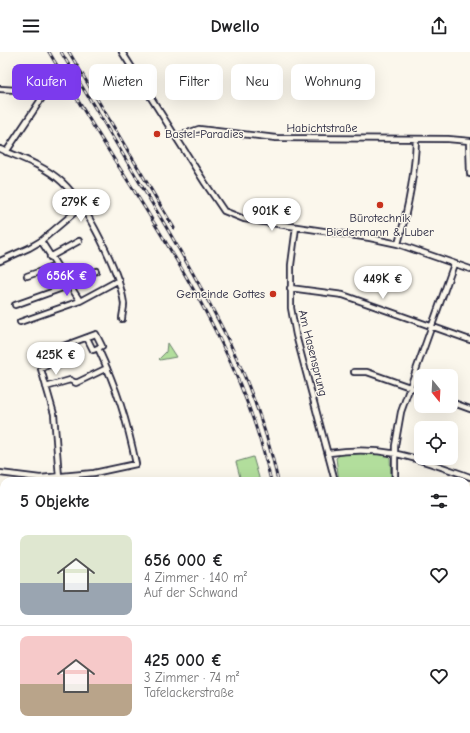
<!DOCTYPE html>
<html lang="de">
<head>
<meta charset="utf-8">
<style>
	:root { --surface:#fff; --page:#f2f2f2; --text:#202124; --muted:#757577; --line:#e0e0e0; --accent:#7c3aed }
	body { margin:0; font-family:"Comic Neue",sans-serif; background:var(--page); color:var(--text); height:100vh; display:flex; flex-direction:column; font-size:15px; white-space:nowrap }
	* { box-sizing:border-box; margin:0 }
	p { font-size:13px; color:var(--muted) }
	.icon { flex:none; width:22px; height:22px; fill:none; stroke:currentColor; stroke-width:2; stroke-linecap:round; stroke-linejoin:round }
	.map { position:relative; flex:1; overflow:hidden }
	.drawer { position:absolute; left:0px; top:425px; width:470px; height:256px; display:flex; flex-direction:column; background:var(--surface); border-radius:12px 12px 0 0; box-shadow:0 4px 16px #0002 }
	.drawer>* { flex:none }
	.guide { position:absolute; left:12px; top:12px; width:446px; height:36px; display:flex; gap:8px }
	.needle { width:26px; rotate:162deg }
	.fabs { position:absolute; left:414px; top:317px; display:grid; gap:8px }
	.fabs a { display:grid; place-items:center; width:44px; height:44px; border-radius:8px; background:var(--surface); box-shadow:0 4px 16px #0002; font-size:20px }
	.price { position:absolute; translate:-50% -34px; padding:0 9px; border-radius:14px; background:#fff; color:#222; font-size:13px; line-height:26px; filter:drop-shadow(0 1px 2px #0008) }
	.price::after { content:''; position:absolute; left:50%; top:24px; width:12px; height:9px; margin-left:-6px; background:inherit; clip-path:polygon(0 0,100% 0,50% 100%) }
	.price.current { background:var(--accent); color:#fff }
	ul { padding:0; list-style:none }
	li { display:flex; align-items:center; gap:12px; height:100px; padding:0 20px }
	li+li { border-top:1px solid var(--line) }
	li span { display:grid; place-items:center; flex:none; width:112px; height:80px; border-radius:8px; color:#555 }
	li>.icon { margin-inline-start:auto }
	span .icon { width:48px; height:48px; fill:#fffc; stroke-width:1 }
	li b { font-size:17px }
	h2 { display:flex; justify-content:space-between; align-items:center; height:48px; padding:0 20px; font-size:17px }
	.pill { padding:0 14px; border-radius:8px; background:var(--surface); box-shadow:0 4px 16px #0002; font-size:14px; line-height:36px }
	.pill.current { background:var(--accent); color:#fff }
	header { display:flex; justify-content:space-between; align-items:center; height:52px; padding:0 20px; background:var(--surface); font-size:18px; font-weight:600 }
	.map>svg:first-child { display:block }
</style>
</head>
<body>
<header><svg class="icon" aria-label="menu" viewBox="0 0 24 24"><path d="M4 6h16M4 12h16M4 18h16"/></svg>Dwello<svg class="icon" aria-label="share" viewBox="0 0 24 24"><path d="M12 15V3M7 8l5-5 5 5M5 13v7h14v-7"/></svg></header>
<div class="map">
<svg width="470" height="681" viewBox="0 0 470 681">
	<rect width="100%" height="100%" fill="#fbf7ec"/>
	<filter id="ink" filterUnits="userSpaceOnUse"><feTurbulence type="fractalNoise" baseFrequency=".025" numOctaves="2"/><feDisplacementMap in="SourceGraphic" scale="8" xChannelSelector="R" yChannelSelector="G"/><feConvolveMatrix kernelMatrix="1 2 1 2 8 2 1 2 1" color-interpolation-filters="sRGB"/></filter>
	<g filter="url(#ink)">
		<path fill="#b2de9c" stroke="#6a806c" d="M167,291L176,305L160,308L159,307L166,300Z
			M364,401L388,403L390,406L391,429H339L336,406L340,403Z
			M253,405L260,429H241L236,410Z
			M111,677H202L203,681H102Z"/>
		<path fill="#7dcdd8" stroke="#598999" d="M466,567L470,572V589L466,593Z"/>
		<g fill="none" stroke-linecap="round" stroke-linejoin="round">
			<defs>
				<path id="street" d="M122,0L205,131L224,159L244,167L370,186L398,192L470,217
					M0,37L34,39L38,41L40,47
					M176,85L199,77L276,86L448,87L470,89
					M469,89L470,122
					M0,97C21,106 45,114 62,130C86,152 120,220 124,252C124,257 122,263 122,267
					M6,100L48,37
					M296,175L291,213V256L296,283L335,429
					M41,189L80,249
					M398,192C408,157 415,123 416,87
					M50,205L79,189
					M0,209L29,196L41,189L81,155
					M27,224L56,214
					M290,236L343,243L470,288
					M15,253L71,233L96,219
					M20,270L80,249L119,228
					M354,320H367L421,339
					M46,335L70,328L76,331L107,316
					M451,350L470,357
					M329,401C384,392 419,407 470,425
					M0,421L40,426L94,421L136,412C127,368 117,337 98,296L93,298L87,286
					M59,425L54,362L41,317L48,313L50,299L96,282L102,294L98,296
					M395,429V394L401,360L454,212
					M466,481L470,476
					M0,496L4,494
					M466,554L470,555
					M0,564L4,570
					M85,677L87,681
					M46,681L52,677"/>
			</defs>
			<use href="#street" stroke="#22223b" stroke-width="8"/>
			<use href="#street" stroke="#fbf7ec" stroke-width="4.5"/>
			<defs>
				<path id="rail" d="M49,0C76,46 104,92 133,137C191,229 247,322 271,429
					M61,0C94,54 127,109 159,163C210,249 257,330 278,429
					M69,0L174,176
					M268,681L269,677
					M275,681L276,677"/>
			</defs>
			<use href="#rail" stroke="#22223b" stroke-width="3"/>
			<use href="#rail" stroke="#fbf7ec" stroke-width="1.5" stroke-dasharray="4.5" stroke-linecap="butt"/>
		</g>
	</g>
	<g fill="#c8321e" stroke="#fbf7ec" stroke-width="1.5">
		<circle cx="157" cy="82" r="4"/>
		<circle cx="380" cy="153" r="4"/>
		<circle cx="273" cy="242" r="4"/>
	</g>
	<g text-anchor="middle" stroke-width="3" stroke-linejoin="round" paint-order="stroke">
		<g font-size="12" fill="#22223b" stroke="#fbf7ec">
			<text x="322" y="80">Habichtstraße</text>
			<text transform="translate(313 301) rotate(76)" y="4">Am Hasensprung</text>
		</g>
		<g font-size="12" fill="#22223b" stroke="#fbf7ec" text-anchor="start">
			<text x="165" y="86">Bastel-Paradies</text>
			<text x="380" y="170" text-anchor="middle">Bürotechnik<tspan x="380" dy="14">Biedermann &amp; Luber</tspan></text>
			<text x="265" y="246" text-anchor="end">Gemeinde Gottes</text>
		</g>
	</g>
</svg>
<div class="fabs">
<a><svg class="needle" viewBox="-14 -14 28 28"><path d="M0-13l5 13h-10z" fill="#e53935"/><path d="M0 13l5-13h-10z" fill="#757577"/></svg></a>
<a><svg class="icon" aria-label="locate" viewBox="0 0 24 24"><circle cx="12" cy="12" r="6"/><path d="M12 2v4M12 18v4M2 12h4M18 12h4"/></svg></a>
</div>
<b class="price" style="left:81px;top:171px">279K €</b>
<b class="price" style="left:272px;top:180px">901K €</b>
<b class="price current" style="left:67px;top:245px">656K €</b>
<b class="price" style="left:383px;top:248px">449K €</b>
<b class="price" style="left:56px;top:324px">425K €</b>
<div class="guide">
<a class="pill current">Kaufen</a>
<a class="pill">Mieten</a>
<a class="pill">Filter</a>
<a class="pill">Neu</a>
<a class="pill">Wohnung</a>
</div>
<section class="drawer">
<h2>5 Objekte<svg class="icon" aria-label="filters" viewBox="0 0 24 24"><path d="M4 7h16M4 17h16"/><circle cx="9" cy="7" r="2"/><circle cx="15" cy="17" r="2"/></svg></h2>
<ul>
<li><span style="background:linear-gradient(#dfe7d0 60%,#9aa5b1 0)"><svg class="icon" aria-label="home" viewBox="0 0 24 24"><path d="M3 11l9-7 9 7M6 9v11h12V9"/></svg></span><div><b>656 000 €</b><p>4 Zimmer · 140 m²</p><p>Auf der Schwand</p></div><svg class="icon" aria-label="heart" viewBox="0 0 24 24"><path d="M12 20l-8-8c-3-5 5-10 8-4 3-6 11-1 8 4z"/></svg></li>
<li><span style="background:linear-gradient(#f6c9c9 60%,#b9a48a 0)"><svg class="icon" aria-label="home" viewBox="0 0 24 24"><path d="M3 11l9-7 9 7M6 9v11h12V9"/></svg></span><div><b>425 000 €</b><p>3 Zimmer · 74 m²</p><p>Tafelackerstraße</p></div><svg class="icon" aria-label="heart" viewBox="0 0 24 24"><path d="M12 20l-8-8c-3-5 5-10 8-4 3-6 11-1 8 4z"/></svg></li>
</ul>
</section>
</div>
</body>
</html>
